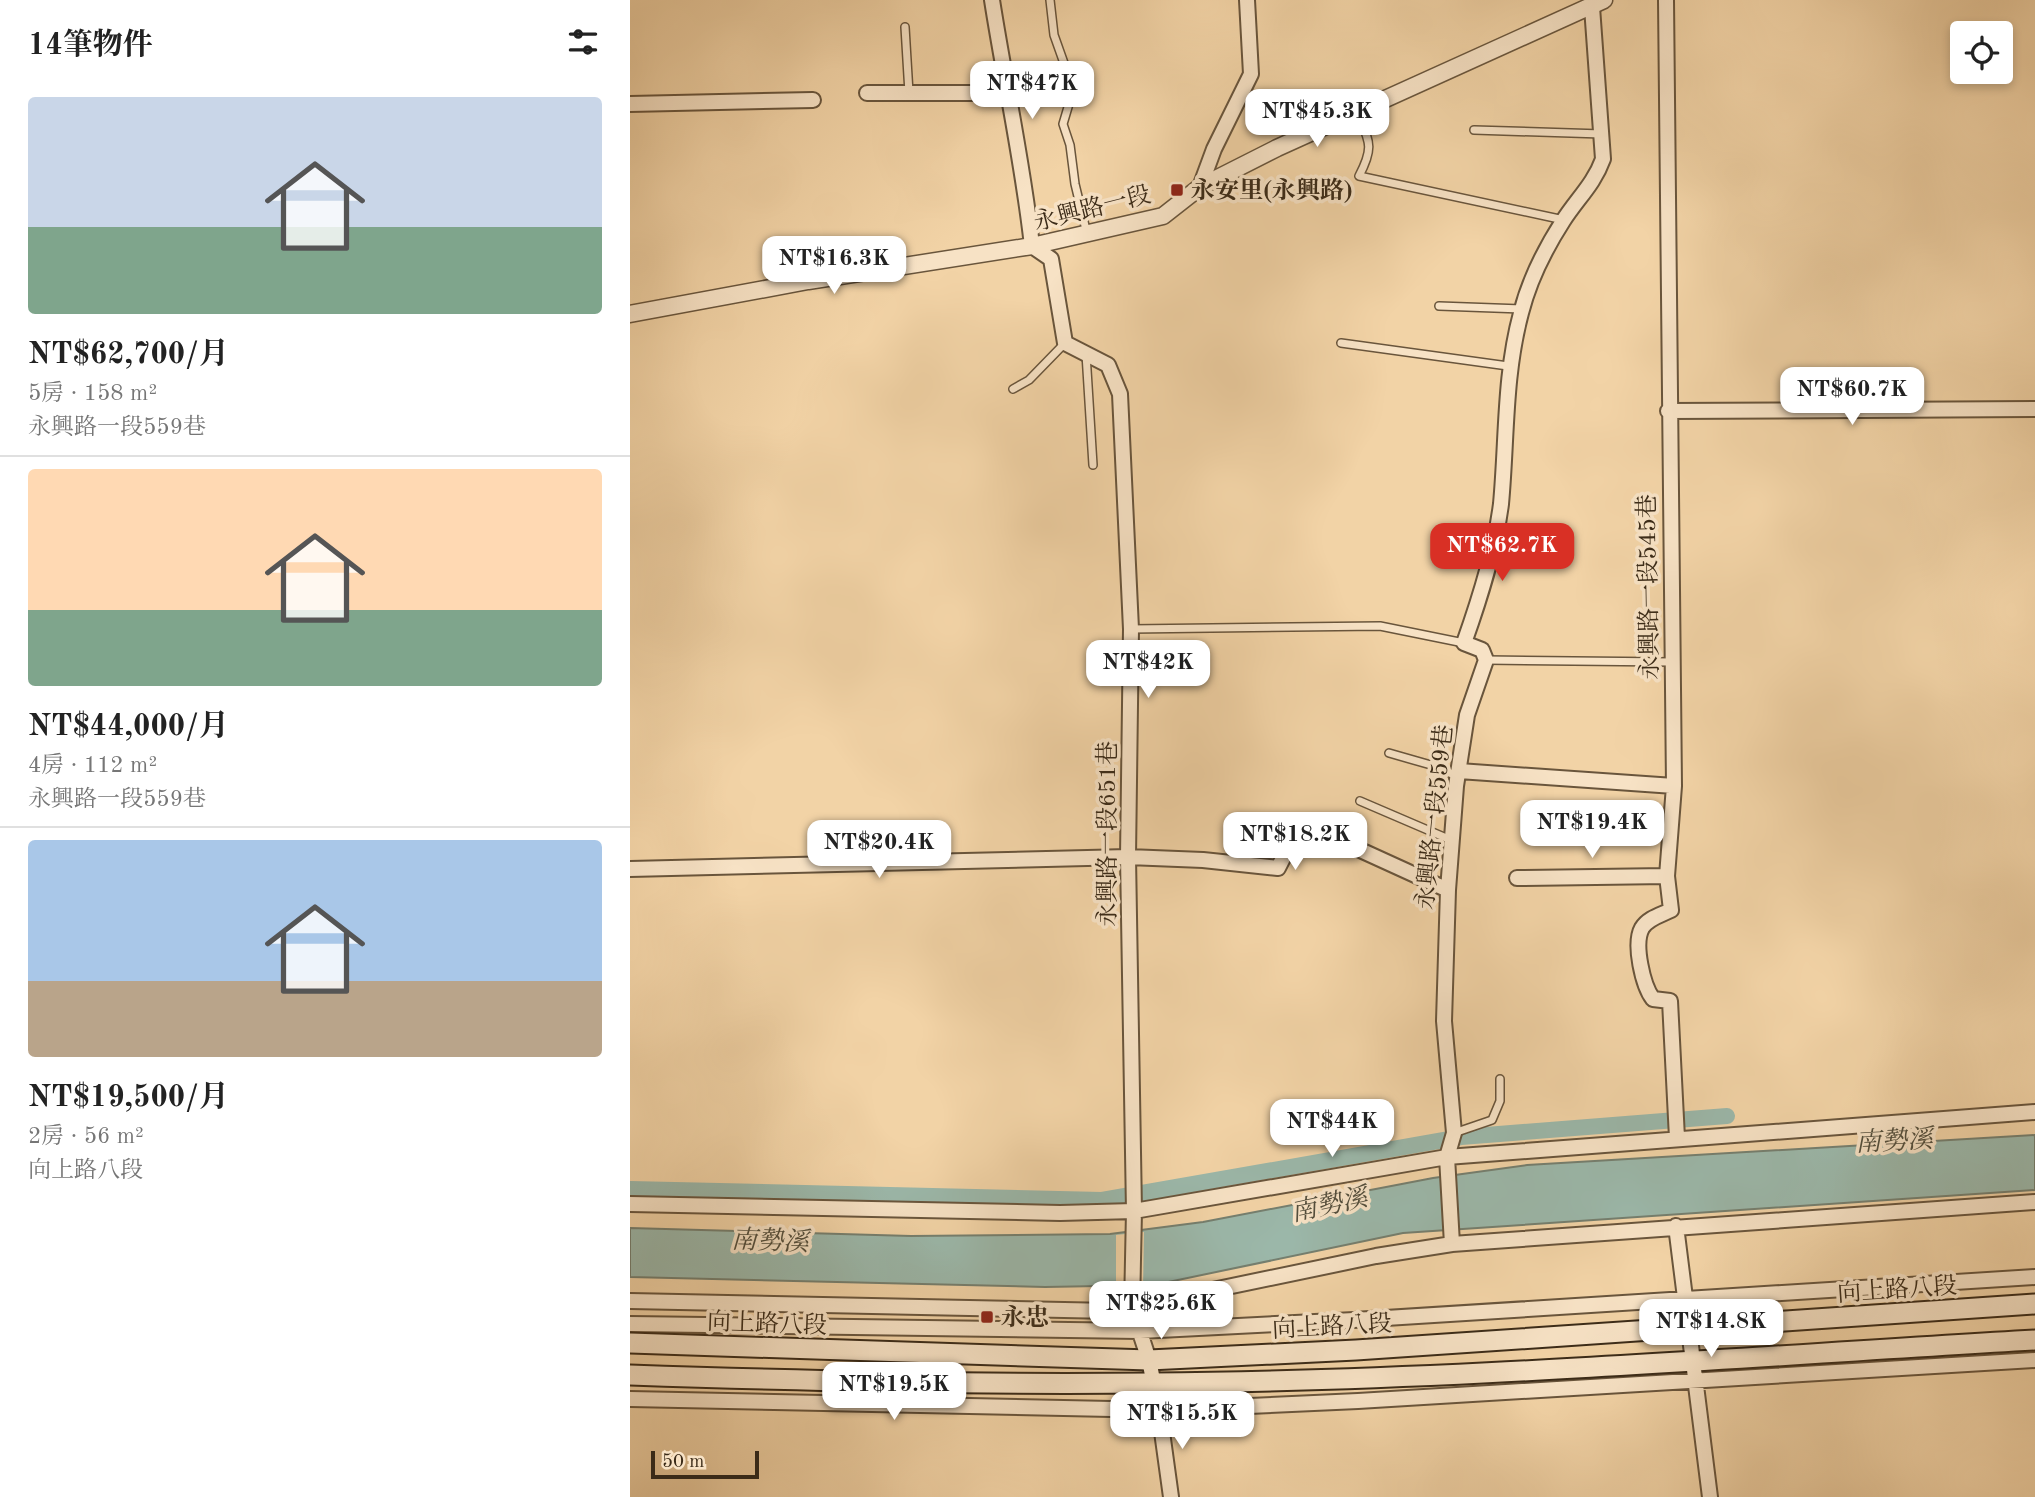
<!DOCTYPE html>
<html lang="zh-TW">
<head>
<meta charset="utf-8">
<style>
	:root { --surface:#fff; --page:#f6f6f6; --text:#222; --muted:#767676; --line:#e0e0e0; --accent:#d93025 }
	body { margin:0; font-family:"Old Standard TT","Noto Serif TC",serif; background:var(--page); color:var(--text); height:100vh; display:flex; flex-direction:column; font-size:26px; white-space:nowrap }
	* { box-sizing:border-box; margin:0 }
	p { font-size:23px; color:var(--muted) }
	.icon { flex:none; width:38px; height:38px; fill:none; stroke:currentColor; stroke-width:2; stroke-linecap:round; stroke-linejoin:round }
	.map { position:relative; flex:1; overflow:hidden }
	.details { display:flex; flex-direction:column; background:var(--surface); width:630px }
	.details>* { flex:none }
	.buttons { position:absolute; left:1320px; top:21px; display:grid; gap:14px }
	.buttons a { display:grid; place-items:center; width:63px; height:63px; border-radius:7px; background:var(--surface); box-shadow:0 4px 10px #0003; font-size:35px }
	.scale { position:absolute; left:21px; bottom:18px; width:108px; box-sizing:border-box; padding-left:7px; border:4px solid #3b2b18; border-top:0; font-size:19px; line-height:24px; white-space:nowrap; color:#3b2b18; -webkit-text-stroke:5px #f7e2c5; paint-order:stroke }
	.price { position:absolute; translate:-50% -60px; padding:0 16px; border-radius:14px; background:#fff; color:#222; font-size:23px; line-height:46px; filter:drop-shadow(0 2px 4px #0008) }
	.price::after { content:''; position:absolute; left:50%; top:42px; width:21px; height:16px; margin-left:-10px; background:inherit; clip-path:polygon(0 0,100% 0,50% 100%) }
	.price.selected { background:var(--accent); color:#fff }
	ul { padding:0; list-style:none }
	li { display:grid; align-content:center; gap:14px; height:371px; padding:0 28px }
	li+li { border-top:2px solid var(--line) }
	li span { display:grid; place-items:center; height:217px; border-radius:7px; color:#555 }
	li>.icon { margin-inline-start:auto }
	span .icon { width:126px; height:126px; fill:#fffc; stroke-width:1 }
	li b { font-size:30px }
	h2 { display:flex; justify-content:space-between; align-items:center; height:84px; padding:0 28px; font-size:30px }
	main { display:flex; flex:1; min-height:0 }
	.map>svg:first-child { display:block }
</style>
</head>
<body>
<main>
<section class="details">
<h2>14筆物件<svg class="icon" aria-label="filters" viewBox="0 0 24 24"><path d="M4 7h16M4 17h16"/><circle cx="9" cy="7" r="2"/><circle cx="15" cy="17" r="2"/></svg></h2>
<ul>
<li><span style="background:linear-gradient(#c9d6e8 60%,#7fa58c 0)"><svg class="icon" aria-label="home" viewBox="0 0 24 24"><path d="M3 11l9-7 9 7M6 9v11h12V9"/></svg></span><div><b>NT$62,700/月</b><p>5房 · 158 m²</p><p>永興路一段559巷</p></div></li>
<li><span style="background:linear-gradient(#ffd9b3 65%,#7fa58c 0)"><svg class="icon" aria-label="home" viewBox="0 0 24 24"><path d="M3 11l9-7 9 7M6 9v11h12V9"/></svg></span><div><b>NT$44,000/月</b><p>4房 · 112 m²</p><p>永興路一段559巷</p></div></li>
<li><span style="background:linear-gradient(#a9c7e8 65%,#b9a48a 0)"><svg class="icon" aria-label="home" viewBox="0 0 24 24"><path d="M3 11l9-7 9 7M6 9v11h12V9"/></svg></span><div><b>NT$19,500/月</b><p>2房 · 56 m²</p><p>向上路八段</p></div></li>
</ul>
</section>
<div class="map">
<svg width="1405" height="1497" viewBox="0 0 1405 1497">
	<rect width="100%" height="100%" fill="#f2d3a6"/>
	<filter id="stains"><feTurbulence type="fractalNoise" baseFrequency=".00286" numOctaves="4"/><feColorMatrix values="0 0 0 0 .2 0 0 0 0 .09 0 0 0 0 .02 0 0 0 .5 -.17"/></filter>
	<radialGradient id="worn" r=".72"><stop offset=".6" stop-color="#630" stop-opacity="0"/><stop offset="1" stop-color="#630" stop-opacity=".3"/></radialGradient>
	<path fill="#9bb7a9" stroke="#757f6f" stroke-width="2" d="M1405,1135V1190L773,1233L524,1285L415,1287L0,1277V1228L281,1236L480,1234L573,1222L803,1178L897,1165Z"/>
	<path fill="#f2d3a6" d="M514,1232L513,1289H486V1235Z"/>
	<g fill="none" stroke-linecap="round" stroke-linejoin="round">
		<path stroke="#9bb7a9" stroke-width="16" d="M0,1189L472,1200L831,1137L1097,1116"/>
		<defs>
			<path id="service" d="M420,0L424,35L435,66L441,97L433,124L440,145L445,184L457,234
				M275,27L279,93
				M727,112C739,141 745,146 729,176L934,220
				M844,130L972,134
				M809,306L892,309
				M711,343L878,366
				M456,354L463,465
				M383,389L399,380L435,343
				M501,629L750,626L834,643
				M856,660L1042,662
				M759,753L808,767L828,777
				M730,801L821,840
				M824,1133L862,1120L870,1101V1079"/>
			<path id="minor" d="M362,0C375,83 393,163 402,246L421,259L435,343L478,365L490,394L501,629L498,857L504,1211L502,1308L519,1360L529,1410L541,1497
				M1036,0L1044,786L1037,876L1041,910C1031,915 1018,918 1012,928C1003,944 1013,986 1023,999L1040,1001L1047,1138
				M237,93H377
				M0,104L183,100
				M570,187L584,149L621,74L617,0
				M1038,411L1405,409
				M829,771L1044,786
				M0,869L498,857L573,860L648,868L671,823L818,890
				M887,878L1037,876
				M0,1204L430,1213L504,1211L817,1157L1405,1112
				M1046,1226L1080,1497
				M822,1244L817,1157L824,1133L814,1021L818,890L826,786L837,715L856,660L852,650L834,643C850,598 865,551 871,504C877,439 874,376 891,313C899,281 915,249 933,221C947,199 964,184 973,159L962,7
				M0,1301L482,1311L746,1256L822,1244L1405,1202
				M0,1324L510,1331L724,1320L1405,1277
				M0,1399L529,1410L728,1401L1405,1360"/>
			<path id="tertiary" d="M0,314L178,281L402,246L533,216L570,187L647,148L974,0"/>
			<path id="secondary" d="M0,1343L519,1360L726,1350L1405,1304
				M0,1375C174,1381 349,1385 523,1383C817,1381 1111,1357 1405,1340"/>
		</defs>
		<use href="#service" stroke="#69553c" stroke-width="10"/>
		<use href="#minor" stroke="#69553c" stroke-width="18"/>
		<use href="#tertiary" stroke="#69553c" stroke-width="19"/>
		<use href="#secondary" stroke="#3b2b18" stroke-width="23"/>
		<use href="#service" stroke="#f7e2c5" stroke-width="7"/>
		<use href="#minor" stroke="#f7e2c5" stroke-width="14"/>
		<use href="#tertiary" stroke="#f7e2c5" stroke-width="16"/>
		<use href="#secondary" stroke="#f7e2c5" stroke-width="19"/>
	</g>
	<g fill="#8f2418" stroke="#f7e2c5" stroke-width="2.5">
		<rect x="540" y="183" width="14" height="14" rx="3.5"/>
		<rect x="350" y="1310" width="14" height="14" rx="3.5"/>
	</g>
	<g text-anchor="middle" stroke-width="7" stroke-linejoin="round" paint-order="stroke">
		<g font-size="24" font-weight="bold" fill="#3b2b18" stroke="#f7e2c5" text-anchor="start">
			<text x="561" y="198">永安里(永興路)</text>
			<text x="371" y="1325">永忠</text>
		</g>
		<g font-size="24" fill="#3b2b18" stroke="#f7e2c5">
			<text transform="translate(462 208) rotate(-14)" y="8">永興路一段</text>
			<text transform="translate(1018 587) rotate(-91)" y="8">永興路一段545巷</text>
			<text transform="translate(804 817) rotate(-84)" y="8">永興路一段559巷</text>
			<text transform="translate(477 834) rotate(-90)" y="8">永興路一段651巷</text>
			<text transform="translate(1267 1289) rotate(-4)" y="8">向上路八段</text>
			<text transform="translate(137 1323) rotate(2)" y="8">向上路八段</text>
			<text transform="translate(702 1326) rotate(-3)" y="8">向上路八段</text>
		</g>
		<g font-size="26" font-style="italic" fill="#534e3c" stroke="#f7e2c5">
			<text transform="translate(1264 1140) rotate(-3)" y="9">南勢溪</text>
			<text transform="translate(699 1204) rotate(-12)" y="9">南勢溪</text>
			<text transform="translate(140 1240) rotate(2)" y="9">南勢溪</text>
		</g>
	</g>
	<rect width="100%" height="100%" filter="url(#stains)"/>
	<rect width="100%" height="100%" fill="url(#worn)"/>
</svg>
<div class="buttons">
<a><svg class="icon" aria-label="locate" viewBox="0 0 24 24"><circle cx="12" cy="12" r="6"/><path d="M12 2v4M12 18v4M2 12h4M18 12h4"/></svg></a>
</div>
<div class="scale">50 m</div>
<b class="price" style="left:402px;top:121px">NT$47K</b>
<b class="price" style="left:687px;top:149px">NT$45.3K</b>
<b class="price" style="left:204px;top:296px">NT$16.3K</b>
<b class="price" style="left:1222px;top:427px">NT$60.7K</b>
<b class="price selected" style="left:872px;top:583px">NT$62.7K</b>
<b class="price" style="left:518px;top:700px">NT$42K</b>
<b class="price" style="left:962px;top:860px">NT$19.4K</b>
<b class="price" style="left:665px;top:872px">NT$18.2K</b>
<b class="price" style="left:249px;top:880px">NT$20.4K</b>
<b class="price" style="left:702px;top:1159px">NT$44K</b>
<b class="price" style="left:531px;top:1341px">NT$25.6K</b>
<b class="price" style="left:1081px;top:1359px">NT$14.8K</b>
<b class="price" style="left:264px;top:1422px">NT$19.5K</b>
<b class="price" style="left:552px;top:1451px">NT$15.5K</b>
</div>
</main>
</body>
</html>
